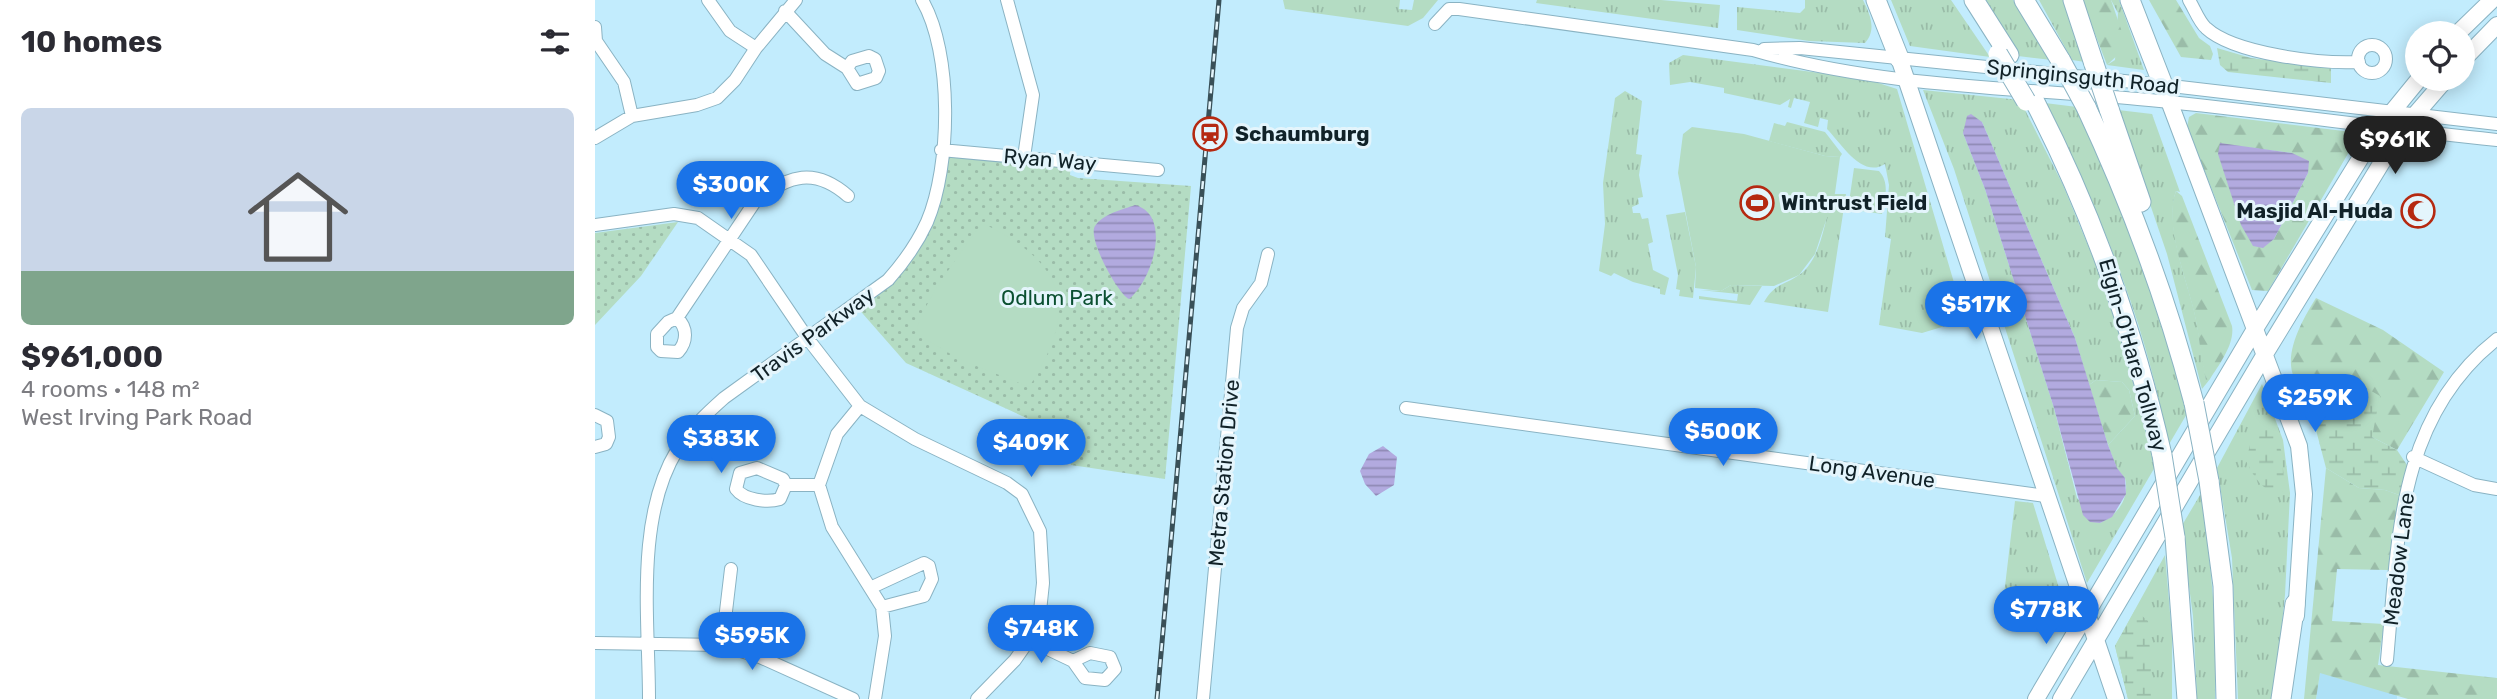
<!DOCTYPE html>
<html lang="en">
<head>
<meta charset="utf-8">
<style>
	:root { --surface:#fff; --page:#f2f2f3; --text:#2b2b33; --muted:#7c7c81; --line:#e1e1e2; --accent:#1a73e8 }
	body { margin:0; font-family:Rubik,sans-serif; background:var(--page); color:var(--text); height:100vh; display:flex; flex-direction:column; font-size:26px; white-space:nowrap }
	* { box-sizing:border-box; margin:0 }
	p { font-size:23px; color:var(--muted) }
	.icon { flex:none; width:38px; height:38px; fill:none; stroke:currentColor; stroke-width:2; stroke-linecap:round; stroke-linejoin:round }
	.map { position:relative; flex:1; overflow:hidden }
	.sheet { display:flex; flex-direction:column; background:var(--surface); width:595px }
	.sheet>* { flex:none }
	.controls { position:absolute; left:1810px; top:21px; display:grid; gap:14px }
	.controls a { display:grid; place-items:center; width:70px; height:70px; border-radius:50%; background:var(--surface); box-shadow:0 4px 18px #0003; font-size:35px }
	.price { position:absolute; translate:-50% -60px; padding:0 16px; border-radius:24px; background:var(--accent); color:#fff; font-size:23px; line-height:46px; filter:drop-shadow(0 2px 4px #0008) }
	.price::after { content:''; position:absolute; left:50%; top:42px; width:21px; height:16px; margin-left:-10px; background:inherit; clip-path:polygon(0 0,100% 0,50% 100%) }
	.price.selected { background:#222; color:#fff }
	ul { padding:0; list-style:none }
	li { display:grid; align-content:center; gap:14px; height:371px; padding:0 21px }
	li+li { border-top:2px solid var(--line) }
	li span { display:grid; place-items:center; height:217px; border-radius:10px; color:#555 }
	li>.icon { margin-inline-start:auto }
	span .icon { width:126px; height:126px; fill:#fffc; stroke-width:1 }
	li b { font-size:30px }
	h2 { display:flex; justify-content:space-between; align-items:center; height:84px; padding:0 21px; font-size:30px }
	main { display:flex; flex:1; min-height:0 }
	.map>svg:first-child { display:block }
</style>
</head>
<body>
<main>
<section class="sheet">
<h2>10 homes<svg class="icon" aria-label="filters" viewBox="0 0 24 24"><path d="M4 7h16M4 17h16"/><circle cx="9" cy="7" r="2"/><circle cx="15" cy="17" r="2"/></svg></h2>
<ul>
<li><span style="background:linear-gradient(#c9d6e8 75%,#7fa58c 0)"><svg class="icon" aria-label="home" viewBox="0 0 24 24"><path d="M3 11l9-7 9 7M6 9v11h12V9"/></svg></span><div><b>$961,000</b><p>4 rooms · 148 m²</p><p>West Irving Park Road</p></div></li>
</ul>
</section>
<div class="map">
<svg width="1902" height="699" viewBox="0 0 1902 699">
	<defs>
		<pattern id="grass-tufts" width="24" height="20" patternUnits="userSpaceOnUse" patternTransform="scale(1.75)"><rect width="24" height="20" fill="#b4dcc3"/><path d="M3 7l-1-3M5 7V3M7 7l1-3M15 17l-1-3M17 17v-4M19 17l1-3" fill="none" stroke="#9abca8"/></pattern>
		<pattern id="forest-firs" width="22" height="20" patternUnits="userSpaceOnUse" patternTransform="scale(1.75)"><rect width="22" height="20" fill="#b4dcc3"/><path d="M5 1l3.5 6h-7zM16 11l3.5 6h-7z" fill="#9abca8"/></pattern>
		<pattern id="wetland-marsh" width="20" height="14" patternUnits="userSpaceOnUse" patternTransform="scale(1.75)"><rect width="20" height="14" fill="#b4dcc3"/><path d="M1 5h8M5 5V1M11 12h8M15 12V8" fill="none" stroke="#9abca8"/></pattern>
		<pattern id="park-dots" width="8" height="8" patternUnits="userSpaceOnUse" patternTransform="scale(1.75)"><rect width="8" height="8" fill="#b4dcc3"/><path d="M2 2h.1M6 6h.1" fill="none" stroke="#9abca8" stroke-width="1.8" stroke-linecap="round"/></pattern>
		<pattern id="water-rules" width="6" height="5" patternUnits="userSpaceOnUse" patternTransform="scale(1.75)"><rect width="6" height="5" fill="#b2aadf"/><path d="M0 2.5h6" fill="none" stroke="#8f8ab5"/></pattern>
	</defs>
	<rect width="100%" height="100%" fill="#c2ecfd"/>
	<path fill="#aee1f6" d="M1725,672L1802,695V699H1721Z"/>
	<path fill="url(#grass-tufts)" fill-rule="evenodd" d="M688,0H805L804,9L817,10L819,0H843L828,18L813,26L690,9Z
		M942,0H1066L1125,5L1123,28L941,3Z
		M1210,0H1268C1275,14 1282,30 1270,43L1214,41L1142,30V7L1205,13L1210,8Z
		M1296,0H1356L1395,57L1315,46Z
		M1391,0H1418L1457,60L1423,56Z
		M1444,0H1469L1490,62L1477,60Z
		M1516,0H1524L1549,70L1512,65L1520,60L1523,13Z
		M1088,55L1271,79L1302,89L1370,320L1327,333L1284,325L1296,239L1290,237L1294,185L1290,164C1267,179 1246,143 1232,129L1233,120L1225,118L1223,127L1209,123L1215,102L1199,98L1196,108L1193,107L1195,99L1185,105L1129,93V88L1095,82L1075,85L1074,63Z
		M1328,90L1425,100L1468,185L1508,282L1525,332L1560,467L1492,583L1359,169ZM1387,122L1480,338L1494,385L1501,380L1527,382L1534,390L1540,416L1513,445L1522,469L1530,478C1535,498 1523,515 1505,523L1482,498L1459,408L1390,189L1368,133Z
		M1030,91L1047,101L1041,154L1047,155L1044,175L1048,197L1043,198L1044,204L1037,207L1038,213H1045L1047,219L1053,218L1058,242L1053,244L1058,270L1074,278L1070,295L1065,294V289L1038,282L1019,273L1016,276L1004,271L1010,224L1008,183L1020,98Z
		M1450,103L1482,107L1542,243L1593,412L1573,446C1552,323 1505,213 1450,103Z
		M1523,110L1557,114L1585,192L1581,191C1570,221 1589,274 1597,303C1604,328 1606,354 1611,379H1615L1607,389L1572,254Z
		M1192,122L1230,132L1247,154L1245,157L1230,156L1174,141L1179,123L1190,126Z
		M1259,168L1284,171C1295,183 1290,199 1287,214L1253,209Z
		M1237,194H1251L1233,312L1169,302C1182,280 1193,286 1210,270C1227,252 1231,217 1237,194Z
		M1090,212L1101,267L1098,298L1084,296L1085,290L1081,289L1083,275L1071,215Z
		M1136,285L1167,286L1155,305L1104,299V296L1142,301L1143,294L1105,290L1126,291Z
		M1667,384L1688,440L1695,493L1690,595L1679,699H1643L1637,558L1622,468Z
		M1608,490L1620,619V699H1602L1598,616L1586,527Z
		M1420,501L1438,503L1464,588L1467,612L1456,638L1407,612Z
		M1570,555L1577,636V699H1533L1520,646Z"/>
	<path fill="url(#forest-firs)" fill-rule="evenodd" d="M1487,0H1516L1527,32L1528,50L1512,65Z
		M1554,0H1581L1604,38L1615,46L1618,54L1616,60L1586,57Z
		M1601,113L1765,133L1673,291L1657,290L1592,127L1594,117ZM1625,144L1697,153L1713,173L1679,239L1668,247Z
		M1581,191L1587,196L1637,326C1640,344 1624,365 1615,379L1611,380C1605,355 1604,328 1597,304C1589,273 1569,221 1581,191Z
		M1721,298L1788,330L1849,372L1802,450L1777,437L1752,387L1751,402L1743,405C1733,401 1721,398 1712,392C1678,370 1706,322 1721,298Z
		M1501,380L1527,382L1534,390L1540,416L1513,445L1494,385Z
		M1731,468L1764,488L1790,490L1807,496L1793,570L1742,569L1737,621L1789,624L1783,665L1902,678V699H1813L1725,673L1721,699H1709Z"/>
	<path fill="url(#wetland-marsh)" d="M1622,48L1656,58L1736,68V83L1633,72L1625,65Z
		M1759,381L1785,396L1777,437L1802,450L1812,465L1807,496L1790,490L1764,488L1731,468L1711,392L1743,405L1751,402L1752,387Z
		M1670,429L1679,433L1686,450L1690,488L1686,494C1668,493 1658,475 1651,461L1656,441Z
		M1540,610L1553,621L1558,699H1533L1520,646Z"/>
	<path fill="url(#park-dots)" d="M346,150L476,162L475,175L483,178L596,186L570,479L476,465L469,435L311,363L261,306L273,297L332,222Z
		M83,222L46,276L0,325V233Z"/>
	<path fill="#b4dcc3" d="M1097,127L1149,134L1230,156L1245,157L1240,193L1220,254L1204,275L1179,286L1136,285L1126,291L1100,288L1101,267L1083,173L1088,134Z
		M387,223C471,263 485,308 434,387L364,359L322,334C320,312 372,244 387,223Z"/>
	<path fill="url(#water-rules)" d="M1376,114L1387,122L1480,338L1513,445L1522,468L1530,478L1531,494L1517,517L1505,523L1495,522L1488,515L1459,408L1390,189L1368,133L1372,116Z
		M1625,143L1697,153L1714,161L1713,173L1679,239L1668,248L1658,246L1646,225L1623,154Z
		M540,205C578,215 557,281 534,299C523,294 492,238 500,226C509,213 527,210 540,205Z
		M788,446L802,457L799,485L781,496L770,484L765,471L774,454Z"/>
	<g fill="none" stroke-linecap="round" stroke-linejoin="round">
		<defs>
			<path id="minor" d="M113,0L135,31L161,48
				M412,0L438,95L429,157
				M1594,0C1599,8 1604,22 1611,28C1639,54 1726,64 1764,62
				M190,11L230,54L252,68L262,84L281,78L284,71L280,59L274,56L257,61L252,68
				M840,24L854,9H864L1158,50C1279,86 1417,88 1543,99C1663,110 1782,128 1902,140
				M0,27L1,41L29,82L37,116
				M1763 59a14 14 0 1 1 28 0a14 14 0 1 1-28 0Z
				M1169,49L1205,48L1568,85L1902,124
				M0,138L37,116L102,105L122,98L140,80L161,48L201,0
				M346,150L563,170
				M0,225L79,214L103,218L156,255L213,339L265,406L320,439L412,483L427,494L445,531L448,583L445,611L434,640L420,660L382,699
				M82,318L73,322L62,334V347L66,351L83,352C92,342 93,328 82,318L161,200C194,175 220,167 253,196
				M265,406L242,434L224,485L237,527L287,607L290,636L280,699
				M811,408L1451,496
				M0,415L12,421L14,437L11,444L0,447
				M1818,457L1879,485L1902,489
				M191,485L185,499C172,503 149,500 141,489L145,473L162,468L188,479L191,485H224
				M275,588L329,563L334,566L337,579L329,596L287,607
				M434,640L478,661L495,653L515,657L520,669L510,680L490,678L478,661
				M0,643L127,645L165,657L258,699
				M127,645L136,569
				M1792,660C1803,543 1801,418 1902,339
				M54,699C54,621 40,519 82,450C94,430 111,414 129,398L293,280C309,262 322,244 332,222C356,166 358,53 327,0
				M608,699L642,328L648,308L666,283L673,254"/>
			<path id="major" d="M1863,33L1897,0
				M1304,58L1521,699
				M1867,61L1902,25
				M1568,85L1704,446L1709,494L1701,616
				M1441,699L1660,329L1784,128L1824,79
				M1466,699L1670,354L1806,131L1851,79"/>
			<path id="highway" d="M1281,0L1304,58
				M1379,0L1414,55
				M1429,0L1466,61
				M1478,0L1499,64
				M1535,0L1568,85
				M1440,102C1499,217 1538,329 1567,455
				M1491,107C1536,203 1572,300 1599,403
				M1514,109L1546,202
				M1614,481L1628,586L1631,699
				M1580,537L1592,699
				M1686,699L1700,604"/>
		</defs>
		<use href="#minor" stroke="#8ab3c3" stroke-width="14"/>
		<use href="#major" stroke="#8ab3c3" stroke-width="18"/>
		<use href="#highway" stroke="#8ab3c3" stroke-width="21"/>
		<use href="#minor" stroke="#fff" stroke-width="12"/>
		<use href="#major" stroke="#fff" stroke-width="16"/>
		<use href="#highway" stroke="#fff" stroke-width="19"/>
		<defs>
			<path id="rail" d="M562,699L624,0"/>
		</defs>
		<use href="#rail" stroke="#395058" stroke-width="5"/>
		<use href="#rail" stroke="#e4f5fc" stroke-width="2.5" stroke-dasharray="8" stroke-linecap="butt"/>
		<defs>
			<path id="highway-bridge" d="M1403,54L1431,101
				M1466,61L1491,107
				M1499,64L1514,109
				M1599,403L1614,481
				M1567,455L1580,537"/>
		</defs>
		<use href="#highway-bridge" stroke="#8ab3c3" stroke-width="21" stroke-linecap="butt"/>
		<use href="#highway-bridge" stroke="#fff" stroke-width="19"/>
	</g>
	<defs>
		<symbol id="station-ring" viewBox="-11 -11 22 22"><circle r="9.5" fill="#e4f5fc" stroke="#b52911" stroke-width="1.5"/><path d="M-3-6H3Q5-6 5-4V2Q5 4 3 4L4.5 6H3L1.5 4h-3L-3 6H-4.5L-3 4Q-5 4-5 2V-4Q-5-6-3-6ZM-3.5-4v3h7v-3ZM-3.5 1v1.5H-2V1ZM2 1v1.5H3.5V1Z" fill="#b52911"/></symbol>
		<symbol id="stadium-ring" viewBox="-11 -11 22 22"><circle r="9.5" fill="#e4f5fc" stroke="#b52911" stroke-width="1.5"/><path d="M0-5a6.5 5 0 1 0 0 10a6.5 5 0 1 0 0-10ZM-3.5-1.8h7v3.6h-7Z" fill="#b52911"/></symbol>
		<symbol id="mosque-ring" viewBox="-11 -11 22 22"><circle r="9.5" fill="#e4f5fc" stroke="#b52911" stroke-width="1.5"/><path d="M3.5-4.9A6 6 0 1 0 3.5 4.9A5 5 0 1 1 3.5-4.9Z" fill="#b52911"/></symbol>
	</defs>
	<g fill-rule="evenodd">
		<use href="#station-ring" x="596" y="115" width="38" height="38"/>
		<use href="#stadium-ring" x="1143" y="184" width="38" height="38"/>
		<use href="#mosque-ring" x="1804" y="192" width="38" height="38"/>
	</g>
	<g text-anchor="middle" stroke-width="6" stroke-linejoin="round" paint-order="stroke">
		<g font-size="21" fill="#112228" stroke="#e4f5fc">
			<text transform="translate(1488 77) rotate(6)" y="7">Springinsguth Road</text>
			<text transform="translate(455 160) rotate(5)" y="7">Ryan Way</text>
			<text transform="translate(218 335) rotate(-36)" y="7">Travis Parkway</text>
			<text transform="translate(1538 355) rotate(74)" y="7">Elgin-O'Hare Tollway</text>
			<text transform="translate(1277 472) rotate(8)" y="7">Long Avenue</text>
			<text transform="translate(629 473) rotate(-85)" y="7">Metra Station Drive</text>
			<text transform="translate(1804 559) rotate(-83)" y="7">Meadow Lane</text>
		</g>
		<g font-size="21" font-weight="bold" fill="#112228" stroke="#e4f5fc" text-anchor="start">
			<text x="640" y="141">Schaumburg</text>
			<text x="1186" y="210">Wintrust Field</text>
			<text x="1798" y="218" text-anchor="end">Masjid Al-Huda</text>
		</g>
		<g font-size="21" fill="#0b5031" stroke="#e4f5fc">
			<text x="462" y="305">Odlum Park</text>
		</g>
	</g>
</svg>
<div class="controls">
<a><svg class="icon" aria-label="locate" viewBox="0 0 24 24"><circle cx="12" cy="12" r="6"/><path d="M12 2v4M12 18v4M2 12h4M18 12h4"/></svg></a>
</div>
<b class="price selected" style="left:1800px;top:176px">$961K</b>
<b class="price" style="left:136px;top:221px">$300K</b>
<b class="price" style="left:1381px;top:341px">$517K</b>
<b class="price" style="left:1720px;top:434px">$259K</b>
<b class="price" style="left:1128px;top:468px">$500K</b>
<b class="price" style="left:126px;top:475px">$383K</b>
<b class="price" style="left:436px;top:479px">$409K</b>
<b class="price" style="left:1451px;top:646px">$778K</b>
<b class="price" style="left:446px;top:665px">$748K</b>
<b class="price" style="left:157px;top:672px">$595K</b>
</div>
</main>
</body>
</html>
